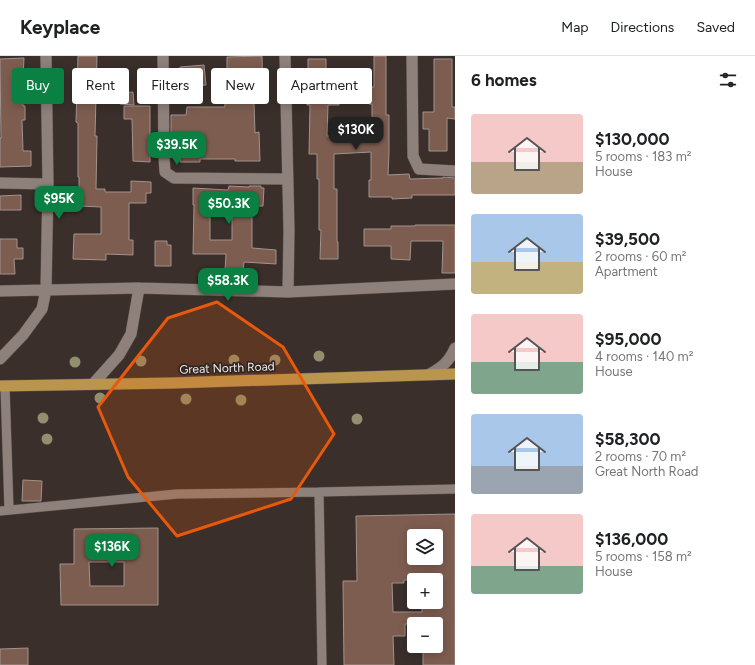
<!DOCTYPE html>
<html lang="en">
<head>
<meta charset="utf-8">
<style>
	:root { --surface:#fff; --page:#f6f6f6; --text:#202124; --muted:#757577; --line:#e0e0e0; --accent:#0b8043 }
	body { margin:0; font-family:Figtree,sans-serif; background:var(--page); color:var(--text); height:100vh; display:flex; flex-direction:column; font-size:15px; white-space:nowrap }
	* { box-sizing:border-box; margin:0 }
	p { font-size:13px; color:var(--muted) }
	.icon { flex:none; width:22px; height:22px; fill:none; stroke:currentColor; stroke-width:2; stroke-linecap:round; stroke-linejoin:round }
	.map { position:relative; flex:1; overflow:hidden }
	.sheet { display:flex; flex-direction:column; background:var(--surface); width:300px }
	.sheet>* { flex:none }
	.guide { position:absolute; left:12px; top:12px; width:380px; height:36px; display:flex; gap:8px }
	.controls { position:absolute; left:407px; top:473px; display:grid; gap:8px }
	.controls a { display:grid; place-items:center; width:36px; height:36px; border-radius:4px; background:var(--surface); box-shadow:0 2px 10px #0003; font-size:20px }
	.price { position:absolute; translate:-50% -34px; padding:0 9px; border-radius:8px; background:var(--accent); color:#fff; font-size:13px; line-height:26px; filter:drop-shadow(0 1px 2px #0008) }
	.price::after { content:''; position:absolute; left:50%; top:24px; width:12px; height:9px; margin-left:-6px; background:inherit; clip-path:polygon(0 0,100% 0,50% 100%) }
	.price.on { background:#222; color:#fff }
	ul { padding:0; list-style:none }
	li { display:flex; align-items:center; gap:12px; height:100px; padding:0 16px }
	li span { display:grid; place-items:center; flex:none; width:112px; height:80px; border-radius:4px; color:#555 }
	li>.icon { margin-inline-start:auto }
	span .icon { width:48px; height:48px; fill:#fffc; stroke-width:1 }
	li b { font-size:17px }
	h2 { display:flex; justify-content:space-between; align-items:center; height:48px; padding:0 16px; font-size:17px }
	.pill { padding:0 14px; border-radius:4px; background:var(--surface); box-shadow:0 2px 10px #0003; font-size:14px; line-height:36px }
	.pill.on { background:var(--accent); color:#fff }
	header { display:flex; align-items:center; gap:24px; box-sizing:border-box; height:56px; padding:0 20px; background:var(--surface); border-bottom:1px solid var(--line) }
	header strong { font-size:19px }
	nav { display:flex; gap:22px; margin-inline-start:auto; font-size:14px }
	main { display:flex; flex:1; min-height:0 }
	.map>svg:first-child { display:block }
</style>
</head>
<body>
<header>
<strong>Keyplace</strong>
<nav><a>Map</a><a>Directions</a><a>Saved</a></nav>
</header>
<main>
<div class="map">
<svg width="455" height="609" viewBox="0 0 455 609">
	<rect width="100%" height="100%" fill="#3a2f2a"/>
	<path fill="#7d5d50" stroke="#a2938d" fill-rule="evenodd" d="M78,0H97L95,80H97L96,133H105V136H131V125L151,126V137H146V147H129V184H133V199L106,198V204L73,203L74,178H101V151L79,150V121H78V67L76,66Z
		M262,0L263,47H254L255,77L259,76L260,105H235V103H200V106H180V89L171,88V59H186L187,51H225L224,26H227V1Z
		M374,0H386V59H389V96L388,119L409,118L410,123L443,122V121L455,122V139H412V142L392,143V141H369V124H371V96L334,98V133H337V186H338V203H320L321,174H319V123H317V98H309L310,49H307L308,40H298V28H308V3H326V29L339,30V49H328L327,80L372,78V48H369V31H374Z
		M24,2L23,21H22L23,50H25V64H22L23,95H31V110L0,111V82H1L0,3Z
		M434,3H452V51H455V63L447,62V95H429V73H423V56H434Z
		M204,9L206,29L181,31L180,11Z
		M133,36L134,49L120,48V37Z
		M124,50H150V106L133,105L132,63H124Z
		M229,130L249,131V130H261V132H264L263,150H252V192L276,194V208L244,206L243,214H225L226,198H193L194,149H193V132L228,134ZM210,150L232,152V184H210Z
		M21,139V154H0V140Z
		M415,169H455V217H442L443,185H411L410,204L391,203V190H364V173H391V170H415Z
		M0,183H17V192H23V203H14L15,218H0Z
		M155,185H167V189H171V210H155Z
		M23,424L42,425L41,445H22Z
		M455,458V609H423V590H436V568H405V580H393L394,609H344L343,525H357L356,460ZM414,480H436V502H414ZM404,524H436V546H422V556H393L392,527H404Z
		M158,472V549H61L60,508H74V473ZM89,506H124V530H90Z
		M28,592V609H0V593Z"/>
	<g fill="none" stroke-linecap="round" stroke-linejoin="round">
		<defs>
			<path id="service" d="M5,330L9,454
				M319,436L322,609
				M0,455L177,438L319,436L455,433"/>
			<path id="minor" d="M163,0L164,101L165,116L174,122L288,123
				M285,0L289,174L288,236
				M412,0L413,100L419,113L455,115
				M0,127L48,128
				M0,235L139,232L288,236L455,228
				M0,303L23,279L42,253L46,234L48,128L46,0
				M430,318C442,311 449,306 455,292
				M93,328L119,299L131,278L139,232"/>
			<path id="trunk" d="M0,330L173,327L455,318"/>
		</defs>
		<use href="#service" stroke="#584e4a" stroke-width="10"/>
		<use href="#minor" stroke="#584e4a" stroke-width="12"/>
		<use href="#trunk" stroke="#584e4a" stroke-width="12"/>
		<use href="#service" stroke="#8e807a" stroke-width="9"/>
		<use href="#minor" stroke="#8e807a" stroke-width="11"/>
		<use href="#trunk" stroke="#b9954d" stroke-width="11"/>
	</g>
	<g fill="#918f6d">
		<circle cx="319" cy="300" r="5.5"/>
		<circle cx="234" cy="304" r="5.5"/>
		<circle cx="275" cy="304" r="5.5"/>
		<circle cx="141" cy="305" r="5.5"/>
		<circle cx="75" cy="306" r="5.5"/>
		<circle cx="100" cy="342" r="5.5"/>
		<circle cx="186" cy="343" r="5.5"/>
		<circle cx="241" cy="344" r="5.5"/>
		<circle cx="43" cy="362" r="5.5"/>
		<circle cx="357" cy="363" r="5.5"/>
		<circle cx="47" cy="383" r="5.5"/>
	</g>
	<path fill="#e8590c" fill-opacity="0.2" stroke="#e8590c" stroke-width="3" stroke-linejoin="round" d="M217,246L283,291L334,378L291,443L177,480L128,421L98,351L168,262Z"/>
	<g text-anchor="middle" stroke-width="3.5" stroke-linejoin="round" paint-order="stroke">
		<g font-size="12" fill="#f3ebe8" stroke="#302520">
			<text transform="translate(227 312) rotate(-2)" y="4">Great North Road</text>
		</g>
	</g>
</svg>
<div class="controls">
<a><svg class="icon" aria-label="layers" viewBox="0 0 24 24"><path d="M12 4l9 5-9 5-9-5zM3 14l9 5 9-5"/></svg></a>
<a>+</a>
<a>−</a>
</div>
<b class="price on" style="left:356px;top:95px">$130K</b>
<b class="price" style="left:177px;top:110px">$39.5K</b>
<b class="price" style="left:59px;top:164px">$95K</b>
<b class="price" style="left:229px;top:169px">$50.3K</b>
<b class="price" style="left:228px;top:246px">$58.3K</b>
<b class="price" style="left:112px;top:512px">$136K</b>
<div class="guide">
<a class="pill on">Buy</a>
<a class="pill">Rent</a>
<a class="pill">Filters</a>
<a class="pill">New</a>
<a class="pill">Apartment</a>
</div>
</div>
<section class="sheet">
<h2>6 homes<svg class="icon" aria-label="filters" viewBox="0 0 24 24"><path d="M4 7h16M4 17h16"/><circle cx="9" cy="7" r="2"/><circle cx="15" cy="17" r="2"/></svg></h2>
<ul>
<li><span style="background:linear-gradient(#f6c9c9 60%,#b9a48a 0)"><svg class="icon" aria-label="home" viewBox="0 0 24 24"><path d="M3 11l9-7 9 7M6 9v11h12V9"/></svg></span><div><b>$130,000</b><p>5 rooms · 183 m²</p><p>House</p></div></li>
<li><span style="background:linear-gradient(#a9c7e8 60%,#c2b280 0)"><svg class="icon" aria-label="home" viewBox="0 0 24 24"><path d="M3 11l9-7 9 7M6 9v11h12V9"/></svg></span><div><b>$39,500</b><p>2 rooms · 60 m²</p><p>Apartment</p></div></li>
<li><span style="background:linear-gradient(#f6c9c9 60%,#7fa58c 0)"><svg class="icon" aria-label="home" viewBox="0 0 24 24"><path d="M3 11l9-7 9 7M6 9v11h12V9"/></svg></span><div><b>$95,000</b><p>4 rooms · 140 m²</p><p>House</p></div></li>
<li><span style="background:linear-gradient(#a9c7e8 65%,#9aa5b1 0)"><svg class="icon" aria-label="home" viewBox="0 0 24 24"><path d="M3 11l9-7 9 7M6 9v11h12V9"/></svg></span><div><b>$58,300</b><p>2 rooms · 70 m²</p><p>Great North Road</p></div></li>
<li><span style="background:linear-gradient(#f6c9c9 65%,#7fa58c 0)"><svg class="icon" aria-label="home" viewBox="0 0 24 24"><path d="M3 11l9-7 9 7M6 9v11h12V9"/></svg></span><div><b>$136,000</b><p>5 rooms · 158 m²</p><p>House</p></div></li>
</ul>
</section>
</main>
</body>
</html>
